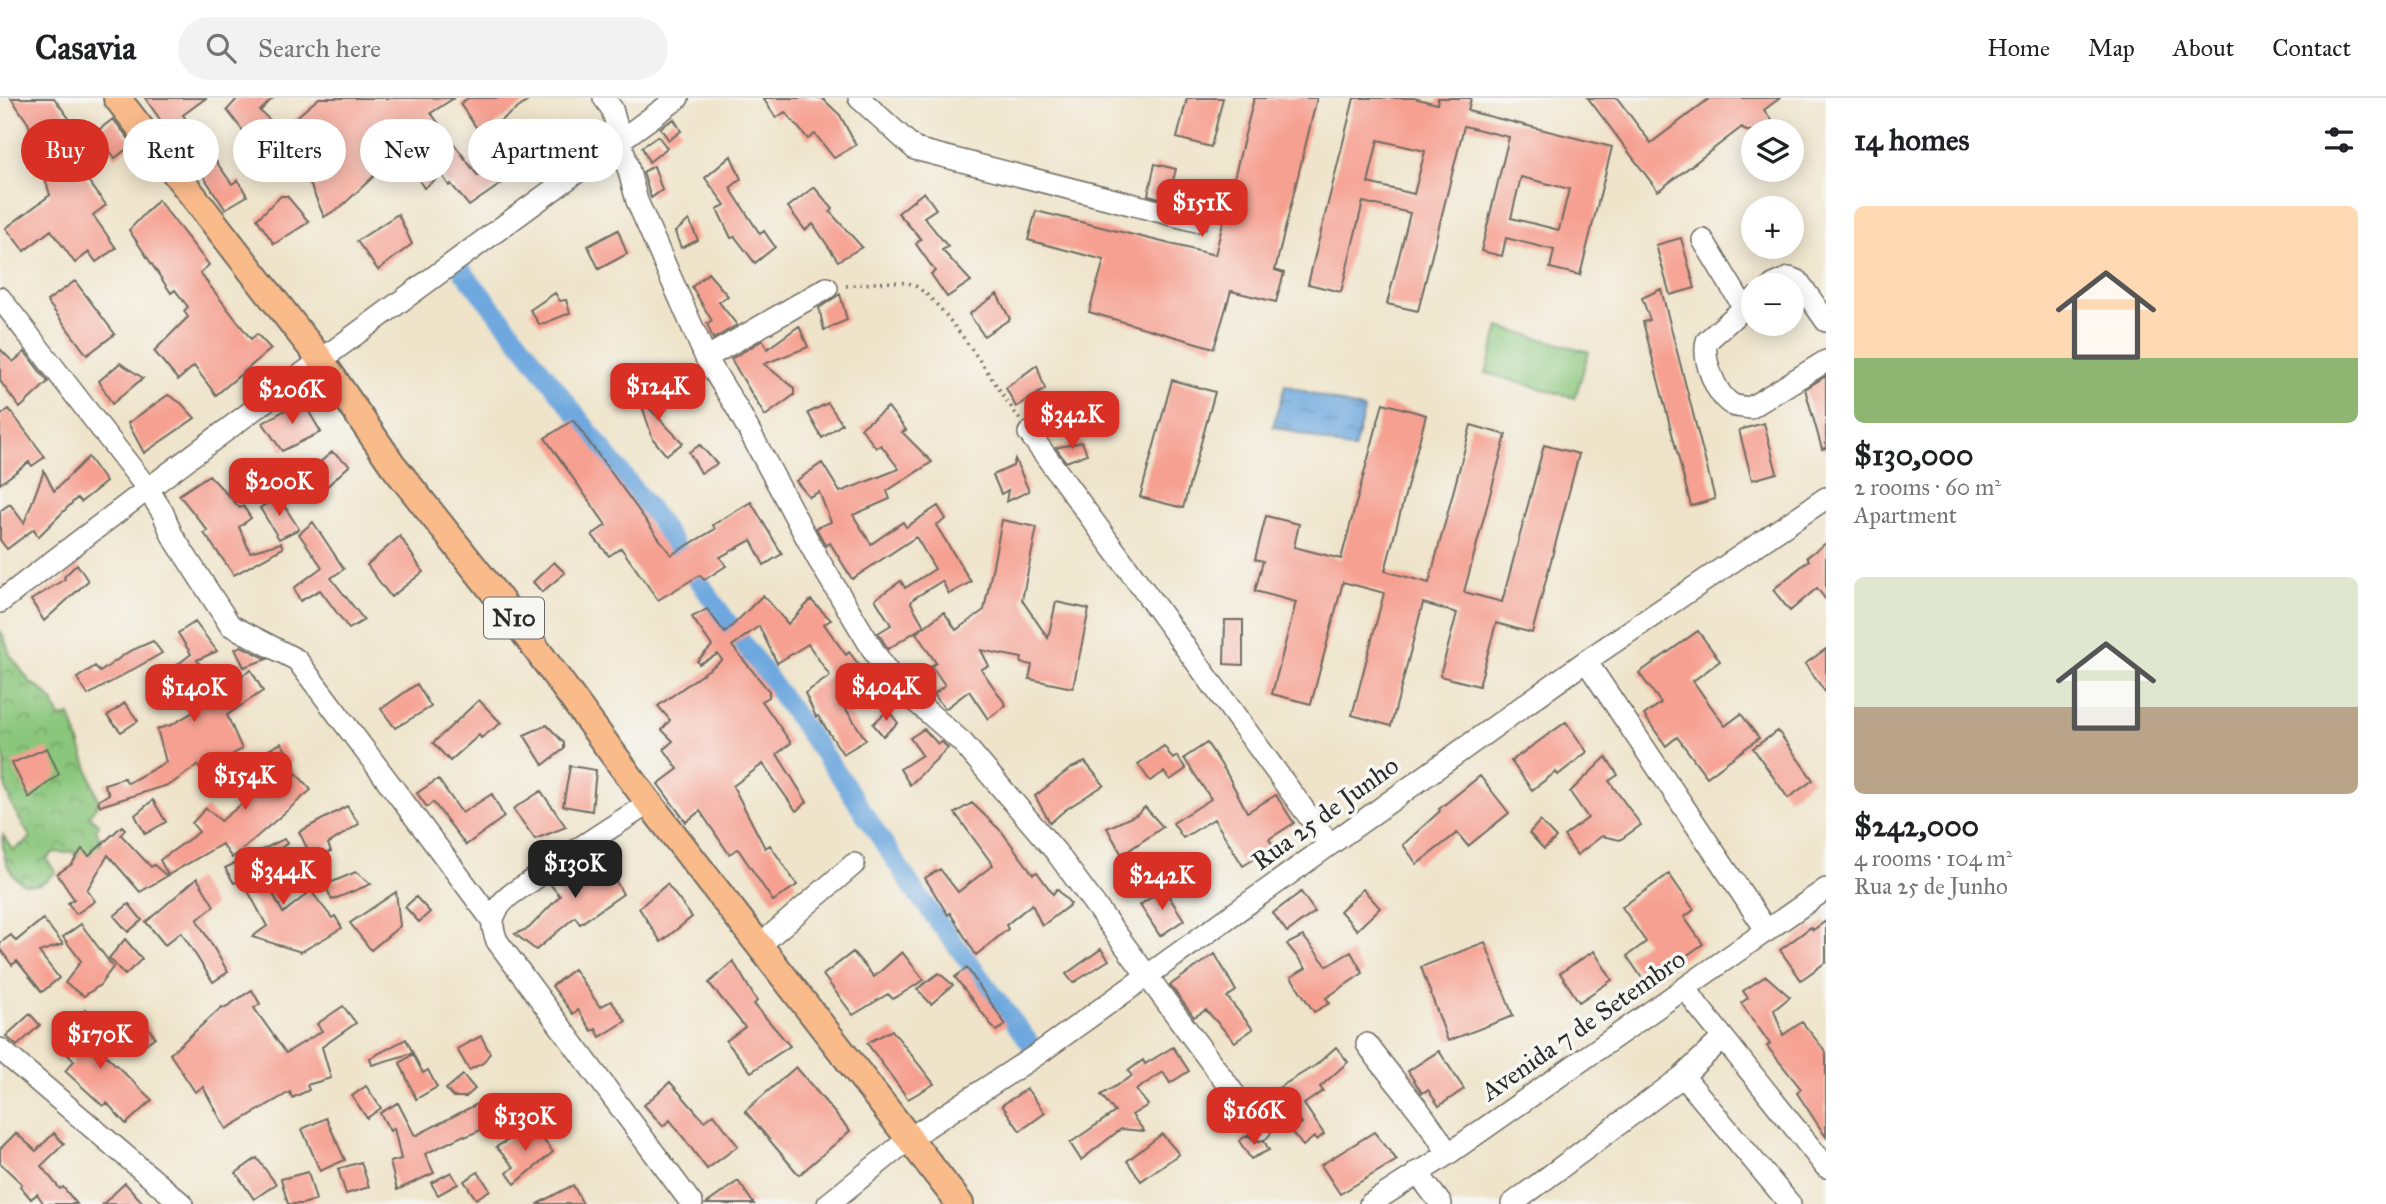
<!DOCTYPE html>
<html lang="en">
<head>
<meta charset="utf-8">
<style>
	:root { --surface:#fff; --page:#f2f2f2; --text:#202124; --muted:#757577; --line:#e0e0e0; --accent:#d93025 }
	body { margin:0; font-family:"IM FELL Great Primer",serif; background:var(--page); color:var(--text); height:100vh; display:flex; flex-direction:column; font-size:26px; white-space:nowrap }
	* { box-sizing:border-box; margin:0 }
	p { font-size:23px; color:var(--muted) }
	.icon { flex:none; width:38px; height:38px; fill:none; stroke:currentColor; stroke-width:2; stroke-linecap:round; stroke-linejoin:round }
	.map { position:relative; flex:1; overflow:hidden }
	.details { display:flex; flex-direction:column; background:var(--surface); width:560px }
	.details>* { flex:none }
	.hud { position:absolute; left:21px; top:21px; width:665px; height:63px; display:flex; gap:14px }
	.fabs { position:absolute; left:1741px; top:21px; display:grid; gap:14px }
	.fabs a { display:grid; place-items:center; width:63px; height:63px; border-radius:50%; background:var(--surface); box-shadow:0 4px 18px #0003; font-size:35px }
	.price { position:absolute; translate:-50% -60px; padding:0 16px; border-radius:14px; background:var(--accent); color:#fff; font-size:23px; line-height:46px; filter:drop-shadow(0 2px 4px #0008) }
	.price::after { content:''; position:absolute; left:50%; top:42px; width:21px; height:16px; margin-left:-10px; background:inherit; clip-path:polygon(0 0,100% 0,50% 100%) }
	.price.active { background:#222; color:#fff }
	ul { padding:0; list-style:none }
	li { display:grid; align-content:center; gap:14px; height:371px; padding:0 28px }
	li span { display:grid; place-items:center; height:217px; border-radius:10px; color:#555 }
	li>.icon { margin-inline-start:auto }
	span .icon { width:126px; height:126px; fill:#fffc; stroke-width:1 }
	li b { font-size:30px }
	h2 { display:flex; justify-content:space-between; align-items:center; height:84px; padding:0 28px; font-size:30px }
	.chip { padding:0 24px; border-radius:32px; background:var(--surface); box-shadow:0 4px 18px #0003; font-size:24px; line-height:63px }
	.chip.active { background:var(--accent); color:#fff }
	header { display:flex; align-items:center; gap:42px; box-sizing:border-box; height:98px; padding:0 35px; background:var(--surface); border-bottom:2px solid var(--line) }
	header strong { font-size:33px }
	nav { display:flex; gap:38px; margin-inline-start:auto; font-size:24px }
	.search { width:490px; height:63px; background:var(--page); display:flex; align-items:center; gap:18px; box-sizing:border-box; padding:0 24px; border-radius:38px; color:var(--muted); font-size:26px }
	main { display:flex; flex:1; min-height:0 }
	.map>svg:first-child { display:block }
</style>
</head>
<body>
<header>
<strong>Casavia</strong>
<div class="search"><svg class="icon" aria-label="search" viewBox="0 0 24 24"><circle cx="10" cy="10" r="6"/><path d="M15 15l6 6"/></svg>Search here</div>
<nav><a>Home</a><a>Map</a><a>About</a><a>Contact</a></nav>
</header>
<main>
<div class="map">
<svg width="1826" height="1106" viewBox="0 0 1826 1106">
	<defs>
		<pattern id="park-crowns" width="20" height="18" patternUnits="userSpaceOnUse" patternTransform="scale(1.75)"><rect width="20" height="18" fill="#8ac67b"/><path d="M2 6a3 3 0 1 1 6 0M12 15a3 3 0 1 1 6 0" fill="none" stroke="#71a165"/></pattern>
		<pattern id="water-ripples" width="26" height="14" patternUnits="userSpaceOnUse" patternTransform="scale(1.75)"><rect width="26" height="14" fill="#6ea8de"/><path d="M2 4q2-2 4 0t4 0M15 11q2-2 4 0t4 0" fill="none" stroke="#5b89b4"/></pattern>
	</defs>
	<rect width="100%" height="100%" fill="#f6f6f2"/>
	<filter id="ink" filterUnits="userSpaceOnUse"><feTurbulence type="fractalNoise" baseFrequency=".0143" numOctaves="2"/><feDisplacementMap in="SourceGraphic" scale="14" xChannelSelector="R" yChannelSelector="G"/><feConvolveMatrix kernelMatrix="1 2 1 2 8 2 1 2 1" color-interpolation-filters="sRGB"/></filter>
	<filter id="wash" filterUnits="userSpaceOnUse"><feTurbulence type="fractalNoise" baseFrequency=".00686" numOctaves="4" result="noise"/><feDisplacementMap in="SourceGraphic" scale="28" xChannelSelector="R" yChannelSelector="G"/><feGaussianBlur stdDeviation="1.57" result="paint"/><feColorMatrix in="noise" values="0 0 0 0 0 0 0 0 0 0 0 0 0 0 0 0 0 1.4 0 .05"/><feComposite in="paint" operator="in"/></filter>
	<g filter="url(#wash)">
		<rect width="100%" height="100%" fill="#efe4ca"/>
		<path fill="#8ac67b" stroke="#5a7853" stroke-width="2" d="M1499,229L1589,254L1575,300L1486,275Z"/>
		<path fill="url(#park-crowns)" stroke="#5a7853" stroke-width="2" d="M0,533L4,539L10,557L31,585L39,589L53,603L60,620L70,617L99,704L89,718L99,726L96,731L104,752C95,758 86,755 77,759L72,753L66,755L54,754L46,761L56,774C52,777 47,783 42,785C15,796 0,761 3,737L13,752L31,740C15,716 0,692 5,662L0,649Z"/>
		<path fill="url(#water-ripples)" stroke="#4c6a84" stroke-width="2" d="M1285,287L1364,312L1354,352L1273,328Z"/>
		<g fill="none" stroke-linecap="round" stroke-linejoin="round">
			<path stroke="#6ea8de" stroke-width="19" d="M454,163L505,225L658,422L712,502L843,683L915,793L1038,956"/>
		</g>
		<g id="blocks">
			<path fill="#f6a091" fill-rule="evenodd" d="M11,0H54L88,46L71,59L106,107L93,117L116,150L96,164L89,154L75,165L51,132L24,153L6,130L50,97L28,25Z
				M145,0H206L183,17L232,86L238,82L247,98L225,111L188,55L185,57Z
				M238,0H273L260,13L281,32L319,0H454L431,15L478,78L504,58L514,77L469,108L451,86L449,88L442,77L424,90L394,43L365,58L375,77L342,108L324,119L305,74L320,59L319,57L302,67L299,60L283,72L261,25L250,42L227,12Z
				M468,0H532L496,26L510,44L494,55L460,6Z
				M763,0H822L840,17L856,47L834,60L815,36L808,41L785,14L776,20Z
				M1187,0H1223L1211,49L1177,40Z
				M1254,0H1317L1275,172L1284,175L1276,204L1231,193L1214,250L1089,214L1104,162L1028,142L1036,113L1215,157Z
				M1354,0H1414L1437,6L1438,0H1471L1468,13L1612,49L1580,177L1550,170L1554,152L1506,140L1502,158L1481,153L1509,39L1464,28L1418,213L1387,206L1410,115L1363,104L1341,194L1308,186ZM1378,42L1425,53L1414,96L1368,85ZM1521,79L1569,91L1559,132L1511,120Z
				M1588,0H1617L1651,45L1710,0H1780L1764,12L1780,33H1746L1742,29L1658,93Z
				M113,21L133,46L115,60L96,34Z
				M674,21L681,33L669,42L660,30Z
				M658,38L667,50L649,64L642,49Z
				M731,58L741,81L730,90L760,136L764,133L775,149L755,165L735,139L731,140L717,111L725,107L705,80Z
				M1155,66L1176,71L1168,102L1148,97Z
				M654,68L662,92L651,100L643,74Z
				M814,89L833,111L830,114L862,149L838,163L813,126L805,132L788,109Z
				M924,94L936,111L924,119L948,149L942,152L971,183L947,199L931,176L935,173L916,146L921,141L898,115Z
				M281,98H287L309,124L274,146L257,121Z
				M158,102L209,167L200,175L251,241L257,236L271,251L216,297L194,268L178,282L154,253L188,219L184,213L188,209L175,192L171,195L129,132Z
				M398,116L412,146L378,172L357,143Z
				M689,122L698,142L681,150L675,134Z
				M618,132L627,156L599,171L588,148Z
				M1681,140L1695,190L1670,197L1656,147Z
				M708,175L728,198L719,204L737,227L713,241L707,225L712,223L692,189Z
				M75,183L115,236L87,257L47,203Z
				M1661,191L1715,401L1691,408L1643,224L1650,222L1642,200Z
				M555,195L560,203L566,202L570,215L540,227L530,212Z
				M840,196L847,222L824,232L819,210Z
				M997,196L1010,221L984,238L969,216Z
				M799,228L808,249L764,266L794,290V297L765,318L731,261L763,242L767,251Z
				M0,251L13,264L25,254L48,284L20,310L0,283Z
				M120,265L143,280L112,306L99,283Z
				M1037,267L1045,291L1016,309L1006,290Z
				M1826,278V350L1822,351L1805,291Z
				M1172,282L1215,294L1183,410L1140,399Z
				M651,288L659,302L649,310L683,345L666,357L653,341L638,296Z
				M168,297L181,305L195,320L144,355L128,325Z
				M302,302L321,334L282,353L263,325Z
				M828,305L842,326L822,340L808,315Z
				M1383,305L1426,317L1385,473L1429,485L1471,327L1506,337L1464,494L1502,504L1544,347L1579,356L1532,535L1496,525L1479,588L1440,578L1457,515L1423,505L1391,628L1352,617L1384,495L1343,484L1311,606L1272,596L1296,504L1255,493L1263,463L1255,461L1266,418L1299,426L1294,449L1341,461Z
				M888,309L906,332L902,334L932,364L887,393L890,401L853,417L871,446L903,424L906,429L938,408L946,421L936,427L971,484L949,496L942,483L913,501L911,505L924,528L888,551L878,535L891,527L875,501L901,483L905,490L935,471L916,439L852,481L830,445L826,448L816,430L831,424L819,394L809,399L796,383L822,365L840,394L899,371L881,347L876,350L861,330Z
				M9,311L45,359L32,368L29,364L0,386V318Z
				M573,322L671,457L715,431L713,427L751,404L782,456L764,467L751,442L720,459L726,468L704,482L700,477L658,502L621,450L609,458L592,437L606,427L545,340Z
				M1764,325L1777,375L1752,382L1739,332Z
				M1082,344L1087,356L1066,364L1056,350Z
				M700,347L717,366L701,375L689,354Z
				M332,354L350,367L323,392L318,381L319,365Z
				M88,359L106,384L81,404L77,400L38,439L34,431L7,451L0,442V413L10,406L24,425L44,373L54,393Z
				M1015,361L1029,393L1006,404L1008,392L1001,396L993,377L1013,368Z
				M209,377L240,410L243,408L251,420L239,429L250,454L281,445L283,450L234,477L204,435L208,433L179,397Z
				M278,398L299,431L279,441L260,410Z
				M1002,422L1037,429L1022,502L1048,540L1056,504L1089,511L1073,590L1029,581L1032,567L1021,565L1022,560L981,552L989,568L981,571L1006,607L988,621L969,593L945,611L934,596L945,587L931,568L936,565L916,535L944,514L956,532L984,512Z
				M313,424L344,471L331,480L364,522L349,531L320,492L300,503L294,490L322,469L299,436Z
				M400,438L423,474L391,499L367,467Z
				M1826,445V502L1817,490L1790,513L1773,492L1809,462L1807,459Z
				M554,464L565,475L542,494L533,484Z
				M77,466L88,483L44,523L31,502L65,481L64,479Z
				M763,497L788,526L811,502L831,522L824,526L846,557L849,554L863,572L842,583L853,593L840,602L866,642L843,656L818,618L816,619L805,595L830,578L808,546L777,565L759,528L732,548L769,593V599L762,603L791,645L777,656L807,704L796,713L763,666L733,688L765,750L770,747L797,787L773,803L738,751L729,756L700,713L686,724L658,686L678,671L664,651L673,643L662,632L670,622L658,608L722,562L718,556L699,566L697,563L712,548L692,519L707,511L725,535Z
				M1225,522H1243V567L1224,566Z
				M195,524L217,553L197,562L217,593L251,572L263,593L227,617L242,651L201,674L198,667L171,686L100,708L98,703L109,696L104,686L124,680L128,685L166,664L157,631L171,627L198,611L177,567L191,556L178,535Z
				M1698,533L1720,563L1693,583L1725,628L1741,616L1759,640L1707,679L1677,639L1666,648L1644,617L1661,605L1639,575Z
				M153,543L162,555L88,597L77,580L95,568L100,574L128,554Z
				M241,548L267,561L244,569L235,551Z
				M1826,551V595L1805,566Z
				M417,586L431,609L395,630L381,611Z
				M479,602L501,625L481,640L479,637L450,663L433,645Z
				M125,605L138,623L121,634L107,618Z
				M888,612L898,625L883,638L873,626Z
				M1566,624L1587,654L1558,677L1556,674L1532,692L1511,663Z
				M547,627L564,645V651L543,667L524,637Z
				M924,631L938,646L942,644L948,650L910,687L900,671L922,657L910,640Z
				M1778,633L1813,682L1788,700L1753,650Z
				M281,645L293,663L288,666L311,692L232,760L222,746L168,777L160,762L199,734L192,725L206,710L221,723L244,704L236,693L269,668L261,656Z
				M1207,645L1226,674L1247,714L1276,697L1294,725L1269,741L1274,749L1243,768L1214,721L1183,740L1173,725L1211,701L1184,660Z
				M1164,648L1173,661L1177,658L1186,671L1170,682L1164,674L1150,683L1138,666Z
				M47,650L59,676L29,700L12,665Z
				M1606,659L1618,677L1609,683L1641,727L1620,742L1602,738L1577,757L1564,738L1588,720L1570,694Z
				M1085,664L1104,687L1065,712L1050,725L1035,698L1071,670Z
				M570,668L596,672L592,713L563,708Z
				M1480,678L1509,715L1468,748L1457,735L1417,766L1403,747L1440,713L1439,711Z
				M438,681L462,715L492,696L504,719L466,747L433,704L427,709L417,695Z
				M541,693L566,729L535,741L513,711Z
				M153,702L166,724L145,736L135,717Z
				M972,705L1002,734L1033,776L1037,774L1053,796L1057,791L1071,806L1042,828L1032,806L1006,827L1008,831L976,857L950,815L948,817L925,780L940,771L958,794L993,767L955,715Z
				M347,708L359,726L328,746L331,753L317,760H312L299,734Z
				M1145,709L1163,729L1122,757L1107,730L1136,717Z
				M1540,723L1556,740L1544,751L1529,735Z
				M122,728L125,731L121,737L151,769L154,767L167,778L140,794L108,757L87,792L95,803L76,816L68,805L74,801L57,776L72,766L82,751L89,758Z
				M284,741L287,745L259,769L283,815L311,793L332,820L335,818L342,830L301,854L252,839L267,828L242,782L234,785L225,770Z
				M599,753L623,796L580,826L575,819L536,852L515,836L529,830L560,798L550,786Z
				M356,774L371,786L332,802L325,787Z
				M1669,776L1694,812L1684,819L1703,846L1646,886L1627,858L1646,844L1622,809Z
				M197,780L214,808L197,822L228,874L213,884L181,834L165,847L146,824Z
				M667,786L692,819L661,844L639,810Z
				M1164,791L1184,822L1160,838L1140,807Z
				M1363,791L1380,810L1357,832L1340,813Z
				M396,794L400,828L371,852L350,825Z
				M1301,794L1315,814L1287,834L1273,815Z
				M416,799L430,814L419,824L405,809Z
				M129,806L142,822L128,834L114,818Z
				M43,821L63,846L39,854L59,880L42,894L17,863L12,867L0,851V845L11,837L16,843Z
				M1826,823V864L1801,882L1780,852L1811,829L1813,832Z
				M81,826L113,869L100,887L84,898L65,885L81,863L63,839Z
				M1303,838L1327,868L1351,854L1363,875L1326,900L1330,905L1314,914L1291,879L1306,870L1287,846Z
				M125,841L142,861L125,877L109,860Z
				M1485,844L1513,918L1448,943L1421,869Z
				M1101,851L1109,862L1073,885L1066,876Z
				M1594,853L1612,882L1579,904L1560,875Z
				M853,854L874,879L902,854L924,882L893,901L888,896L853,917L823,877Z
				M1215,856L1236,893L1227,899L1253,931L1235,944L1206,912L1194,919L1170,887Z
				M733,863L757,903L754,906L790,948L751,974L726,943L745,929L709,885Z
				M967,870L1006,927L996,933L955,879Z
				M574,871L600,909L611,903L626,923L600,939L596,931L592,933L578,912L573,916L552,888Z
				M939,875L953,887L931,906L917,891Z
				M1766,878L1790,899L1774,912L1783,937L1802,924L1826,954V1039L1797,995L1801,991L1767,948L1770,946L1741,905L1748,900L1743,893Z
				M252,892L260,906L254,910L286,955L322,933L317,926L343,908L356,925L322,949L331,980L307,987L309,992L292,1000L290,994L226,1031L203,989L195,994L170,956L222,909L224,910Z
				M86,911L95,920L88,927L97,936L90,942L152,1002L126,1026L107,1005L103,1008L65,973L74,963L54,942Z
				M30,916L40,927L17,948L6,938Z
				M143,923L155,939L136,953L124,936Z
				M892,932L934,986L908,1001L867,945Z
				M481,938L490,955L483,965L469,972L457,951Z
				M406,941L413,955L372,967L370,960Z
				M1173,949L1189,973L1170,985L1163,974L1136,992L1148,1007L1132,1017L1144,1033L1121,1031L1081,1062L1070,1045L1115,1014L1101,997L1132,978L1128,973L1143,962L1145,966Z
				M1336,949L1348,964L1320,989L1323,993L1304,1006L1324,1036L1317,1042L1314,1039L1303,1048L1291,1033L1302,1025L1275,992L1316,967Z
				M1439,953L1464,991L1439,1008L1428,992L1422,995L1408,973Z
				M413,956L423,975L428,972L437,989L416,1001L400,965Z
				M796,969L850,1033L799,1077L745,1013Z
				M463,977L475,991L466,999H453L446,991Z
				M670,984L704,1023L714,1016L738,1048L707,1071L670,1022L663,1028L644,1007Z
				M366,988L381,1010L367,1020L352,998Z
				M1027,991L1045,1015L1020,1033L1002,1007Z
				M509,998L522,1014L465,1039L464,1037L425,1056L434,1075L397,1092L390,1064L401,1061L394,1030L390,1033L380,1015L398,1005L415,1038L477,1006L486,1017Z
				M326,1020L345,1062L320,1073L302,1031Z
				M533,1028L553,1054L515,1086L507,1075L514,1069L496,1049Z
				M1374,1034L1397,1062L1340,1096L1321,1067Z
				M16,1035L36,1053L54,1035L64,1046L41,1068L60,1091L63,1089L77,1106H44L37,1096L31,1101L20,1088L22,1086L0,1065V1051Z
				M1162,1036L1179,1056L1141,1083L1127,1063Z
				M1248,1037L1255,1043H1264L1269,1052L1251,1061L1239,1043Z
				M257,1060L276,1086L254,1101L236,1075Z
				M361,1064L369,1089L346,1096L338,1071Z
				M308,1074L316,1102L302,1106H288L281,1081Z
				M451,1074L458,1086L438,1097L431,1085Z
				M478,1074L490,1092L476,1101L464,1083Z
				M738,1083L754,1106H706Z
				M125,1085L144,1106H103Z
				M573,1087L583,1106H537Z"/>
		</g>
	</g>
	<g filter="url(#ink)">
		<use href="#blocks" fill-opacity="0" stroke="#706c63" stroke-width="2"/>
		<g fill="none" stroke-linecap="round" stroke-linejoin="round">
			<defs>
				<path id="minor" d="M604,0L612,11L637,103L706,260L738,312L818,461L876,557L897,587L963,645L1056,754L1260,1031
					M859,0L915,51L1197,123
					M1703,142L1743,208
					M1773,187L1789,180L1798,183L1826,223
					M0,200L147,390L163,415L172,437L230,527L297,562L492,822
					M1754,201L1707,243C1702,261 1716,298 1733,307C1738,309 1745,309 1750,310L1826,263
					M706,260L827,190
					M1029,335L1329,746
					M0,504C223,331 451,167 678,0
					M1586,563L1767,833
					M649,705C609,731 569,756 530,784C518,792 504,799 497,812C490,823 493,832 497,843L692,1106
					M761,846L854,766
					M1686,890L1698,908L1826,1069
					M1367,946C1393,983 1426,1016 1448,1056
					M0,951L182,1106
					M1683,978L1790,1106
					M1417,1074L1441,1106
					M828,1106L910,1040L1038,956L1586,563L1826,400
					M1370,1106L1448,1056L1826,791
					M1512,1106L1683,978L1723,940"/>
				<path id="major" d="M117,0L320,261L392,366L504,507L649,705L960,1106"/>
			</defs>
			<use href="#minor" stroke="#706c63" stroke-width="24"/>
			<use href="#major" stroke="#706c63" stroke-width="30"/>
			<path stroke="#706c63" stroke-width="3.5" stroke-dasharray="2 5" stroke-linecap="butt" d="M846,188C861,186 897,182 911,186C940,196 1000,294 1020,322"/>
			<use href="#minor" stroke="#fff" stroke-width="21"/>
			<use href="#major" stroke="#fabb8b" stroke-width="26"/>
		</g>
	</g>
	<g text-anchor="middle" stroke-width="7" stroke-linejoin="round" paint-order="stroke">
		<rect fill="#f6f6f2" stroke="#686867" stroke-width="2" x="484" y="499.5" width="60" height="41" rx="5"/>
		<g font-size="24" font-weight="bold" fill="#2b2b2b">
			<text x="514" y="528">N10</text>
		</g>
		<g font-size="26" fill="#2b2b2b" stroke="#f6f6f2">
			<text transform="translate(1325 715) rotate(-36)" y="9">Rua 25 de Junho</text>
			<text transform="translate(1583 927) rotate(-35)" y="9">Avenida 7 de Setembro</text>
		</g>
	</g>
</svg>
<div class="fabs">
<a><svg class="icon" aria-label="layers" viewBox="0 0 24 24"><path d="M12 4l9 5-9 5-9-5zM3 14l9 5 9-5"/></svg></a>
<a>+</a>
<a>−</a>
</div>
<b class="price" style="left:1202px;top:141px">$151K</b>
<b class="price" style="left:658px;top:325px">$124K</b>
<b class="price" style="left:292px;top:328px">$206K</b>
<b class="price" style="left:1072px;top:353px">$342K</b>
<b class="price" style="left:279px;top:420px">$200K</b>
<b class="price" style="left:886px;top:625px">$404K</b>
<b class="price" style="left:194px;top:626px">$140K</b>
<b class="price" style="left:245px;top:714px">$154K</b>
<b class="price active" style="left:575px;top:802px">$130K</b>
<b class="price" style="left:283px;top:809px">$344K</b>
<b class="price" style="left:1162px;top:814px">$242K</b>
<b class="price" style="left:100px;top:973px">$170K</b>
<b class="price" style="left:1254px;top:1049px">$166K</b>
<b class="price" style="left:525px;top:1055px">$130K</b>
<div class="hud">
<a class="chip active">Buy</a>
<a class="chip">Rent</a>
<a class="chip">Filters</a>
<a class="chip">New</a>
<a class="chip">Apartment</a>
</div>
</div>
<section class="details">
<h2>14 homes<svg class="icon" aria-label="filters" viewBox="0 0 24 24"><path d="M4 7h16M4 17h16"/><circle cx="9" cy="7" r="2"/><circle cx="15" cy="17" r="2"/></svg></h2>
<ul>
<li><span style="background:linear-gradient(#ffd9b3 70%,#8fb573 0)"><svg class="icon" aria-label="home" viewBox="0 0 24 24"><path d="M3 11l9-7 9 7M6 9v11h12V9"/></svg></span><div><b>$130,000</b><p>2 rooms · 60 m²</p><p>Apartment</p></div></li>
<li><span style="background:linear-gradient(#dfe7d0 60%,#b9a48a 0)"><svg class="icon" aria-label="home" viewBox="0 0 24 24"><path d="M3 11l9-7 9 7M6 9v11h12V9"/></svg></span><div><b>$242,000</b><p>4 rooms · 104 m²</p><p>Rua 25 de Junho</p></div></li>
</ul>
</section>
</main>
</body>
</html>
